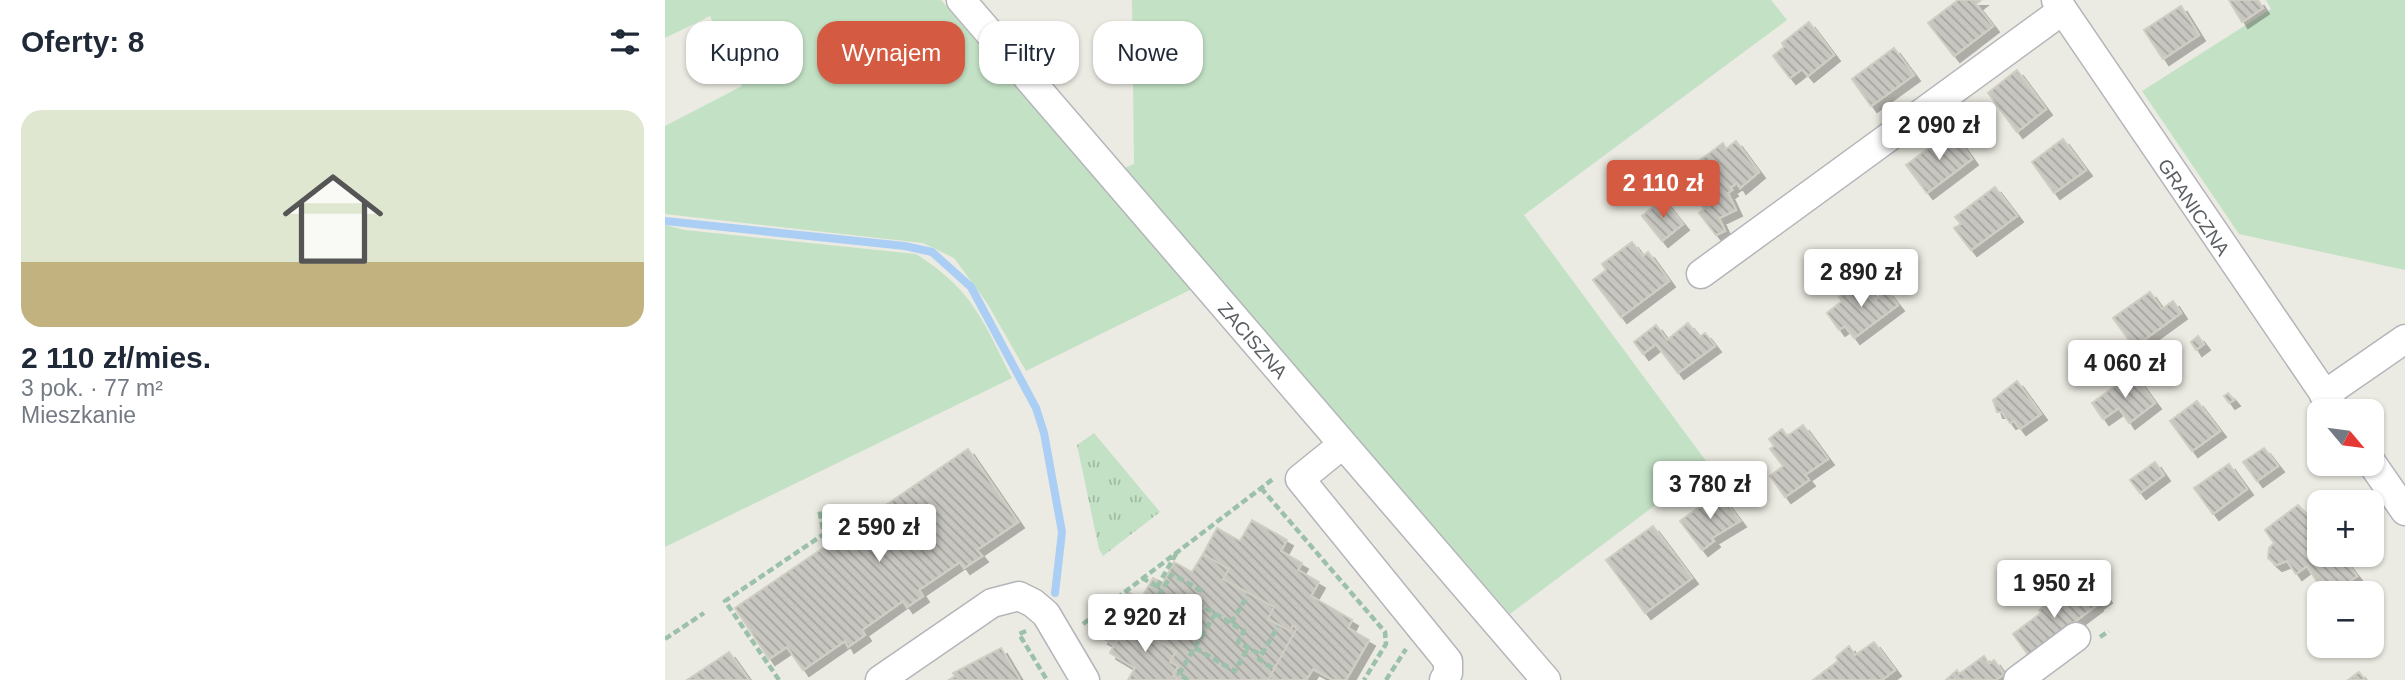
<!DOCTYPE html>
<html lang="pl">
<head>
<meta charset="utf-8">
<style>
	:root { --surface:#fff; --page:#f6f6f7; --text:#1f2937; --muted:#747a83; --line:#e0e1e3; --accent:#d45b42 }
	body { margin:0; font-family:Helvetica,sans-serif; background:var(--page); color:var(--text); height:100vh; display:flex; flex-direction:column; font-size:26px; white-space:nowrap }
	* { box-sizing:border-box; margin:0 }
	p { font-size:23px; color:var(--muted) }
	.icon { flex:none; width:38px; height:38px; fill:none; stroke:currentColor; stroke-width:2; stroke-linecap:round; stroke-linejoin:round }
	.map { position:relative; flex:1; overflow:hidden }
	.drawer { display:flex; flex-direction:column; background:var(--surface); width:665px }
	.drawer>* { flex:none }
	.hud { position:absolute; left:21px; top:21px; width:665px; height:63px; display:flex; gap:14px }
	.needle { width:46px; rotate:119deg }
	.buttons { position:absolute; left:1642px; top:399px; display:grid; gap:14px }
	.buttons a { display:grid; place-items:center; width:77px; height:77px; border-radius:14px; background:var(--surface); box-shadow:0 2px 5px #0004; font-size:35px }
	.price { position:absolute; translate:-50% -60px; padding:0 16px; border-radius:7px; background:#fff; color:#222; font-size:23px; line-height:46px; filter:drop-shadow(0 2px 4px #0008) }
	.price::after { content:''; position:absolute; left:50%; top:42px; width:21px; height:16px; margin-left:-10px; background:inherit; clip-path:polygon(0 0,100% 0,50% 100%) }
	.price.on { background:var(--accent); color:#fff }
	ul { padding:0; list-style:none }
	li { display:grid; align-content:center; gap:14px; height:371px; padding:0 21px }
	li+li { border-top:2px solid var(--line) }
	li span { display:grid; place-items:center; height:217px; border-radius:21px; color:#555 }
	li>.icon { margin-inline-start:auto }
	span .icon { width:126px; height:126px; fill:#fffc; stroke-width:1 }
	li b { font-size:30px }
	h2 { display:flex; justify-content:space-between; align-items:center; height:84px; padding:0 21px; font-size:30px }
	.tag { padding:0 24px; border-radius:21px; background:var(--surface); box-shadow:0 2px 5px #0004; font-size:24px; line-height:63px }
	.tag.on { background:var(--accent); color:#fff }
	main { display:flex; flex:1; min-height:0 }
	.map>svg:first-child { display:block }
</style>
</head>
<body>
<main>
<section class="drawer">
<h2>Oferty: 8<svg class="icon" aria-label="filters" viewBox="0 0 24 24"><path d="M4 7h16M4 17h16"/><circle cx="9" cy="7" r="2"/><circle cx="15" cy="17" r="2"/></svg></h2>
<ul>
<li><span style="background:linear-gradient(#dfe7d0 70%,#c2b280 0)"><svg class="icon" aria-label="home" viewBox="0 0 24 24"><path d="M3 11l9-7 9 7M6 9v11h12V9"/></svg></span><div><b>2 110 zł/mies.</b><p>3 pok. · 77 m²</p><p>Mieszkanie</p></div></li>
</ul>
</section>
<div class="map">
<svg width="1740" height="680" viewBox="0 0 1740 680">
	<defs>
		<pattern id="park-tufts" width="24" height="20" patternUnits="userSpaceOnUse" patternTransform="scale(1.75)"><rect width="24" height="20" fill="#c3e1c5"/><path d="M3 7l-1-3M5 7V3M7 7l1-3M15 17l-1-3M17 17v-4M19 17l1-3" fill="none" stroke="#a1baa3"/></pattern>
		<pattern id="building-back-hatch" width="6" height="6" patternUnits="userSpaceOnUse" patternTransform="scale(1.75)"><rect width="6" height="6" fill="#c8c6c0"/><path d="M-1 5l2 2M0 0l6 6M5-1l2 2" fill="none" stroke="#a5a49f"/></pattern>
		<filter id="shadow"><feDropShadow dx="6" dy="6" stdDeviation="0" flood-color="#0004"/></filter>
	</defs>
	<rect width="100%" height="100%" fill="#ecebe3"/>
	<path fill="#c3e1c5" d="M0,0H276L529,288L361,371L322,303L289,258L258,243L0,214V126L77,86L45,16L0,38Z
		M467,0H1106L1122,20L859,215L1044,465L845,614L455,170L469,164Z
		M1601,0H1740V270L1574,234L1477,91L1606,9Z
		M0,225L20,230L251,254C308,290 318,321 347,378L0,547Z"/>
	<path fill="url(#park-tufts)" d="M429,433L495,512L438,556L434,549L412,445Z"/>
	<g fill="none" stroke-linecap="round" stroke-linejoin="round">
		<path stroke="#abcef4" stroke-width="8" d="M0,221L240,246L267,252L306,287L371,408L379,433L397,532L390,593"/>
	</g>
	<path fill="url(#building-back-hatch)" stroke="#d0cdc2" stroke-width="2" filter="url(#shadow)" d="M1293,0H1316L1311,4L1328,26L1289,56L1263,23Z
		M1564,0H1593L1598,8L1577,22Z
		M1516,6L1534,35L1498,59L1479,30Z
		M1144,22L1169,55L1143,76L1137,69L1125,78L1108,56L1119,47L1117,43Z
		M1229,48L1249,75L1206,106L1187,79Z
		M1352,70L1381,109L1352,132L1323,93Z
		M1287,131L1307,159L1262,193L1241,165Z
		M1398,139L1421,170L1389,193L1367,162Z
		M1071,141L1094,172L1075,188L1072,183L1065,188L1067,190L1063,193L1071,210L1054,218L1060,231L1051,235L1034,213L1039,209L1015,175L1058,143L1061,149Z
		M1330,187L1352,216L1306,250L1289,228L1296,224L1290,217Z
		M998,199L1018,224L997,241L977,216Z
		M967,242L978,256L983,252L1004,281L956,317L928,280L941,270L937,264Z
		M1197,280L1211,299L1222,291L1233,305L1189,338L1180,326L1174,330L1162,313L1177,301L1174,297Z
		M1485,292L1497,309L1508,301L1516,313L1469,347L1448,318Z
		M1023,323L1034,337L1040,333L1050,346L1013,373L991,344L978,354L969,342L991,325L1002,340Z
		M1533,336L1539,344L1531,350L1526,342Z
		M1468,373L1490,403L1464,423L1454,408L1438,419L1427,403Z
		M1352,381L1376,414L1355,429L1349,421L1345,423L1337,412H1332L1328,400Z
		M1563,393L1569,400L1564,403L1559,396Z
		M1532,401L1555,431L1527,451L1505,421Z
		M1138,425L1163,459L1140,475L1144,480L1120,497L1105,476L1118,466L1105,449L1109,446L1104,439L1117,429L1122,436Z
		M1599,448L1613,466L1592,481L1578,462Z
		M303,449L353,522L312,550L317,556L299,568L295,562L254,590L258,596L242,607L238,601L197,630L200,635L183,647L180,641L138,670L122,647L104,659L70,608Z
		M1490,462L1499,475L1475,493L1465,480Z
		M1564,464L1582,489L1548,514L1529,488Z
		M1054,493L1075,521L1047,538L1049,541L1037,550L1015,521Z
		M1633,505L1654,527V555H1665L1668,559L1676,555L1692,576L1669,593H1659L1642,566L1631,574L1622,561L1611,565L1603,558L1604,548L1609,543L1600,530Z
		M587,520L622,540L616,551L637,563L633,570L654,582L646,596L687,620L683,628L704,640L681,680H668L648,669L641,680H603L632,628L628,625L625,631L603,619L609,607L558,579L564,569L538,554L552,528L575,541Z
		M988,526L1027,578L980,613L941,560Z
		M538,554L564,569L558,579L609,607L603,619L625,631L628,625L632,628L603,680H514L508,676L513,666L505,662L511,651L489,639L492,635L464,619L449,645L437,638L463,592L476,599L488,578L498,583L509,562L527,572Z
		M1433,585L1441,597L1431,604L1423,592Z
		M1411,587L1417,595L1422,591L1432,605L1364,656L1348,634L1376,613L1374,610L1385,602L1387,605Z
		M464,619L492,635L489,639L511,651L505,662L513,666L508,676L514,680H463L470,668L445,653Z
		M1209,642L1230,670L1217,680H1148L1173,661L1171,657L1184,646L1190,655Z
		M336,648L355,680H284L290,676L288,673Z
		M64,652L84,680H22Z
		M1319,656L1324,664L1329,660L1339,674L1331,680L1282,679L1292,670L1294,674Z
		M1694,672L1700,680H1683Z"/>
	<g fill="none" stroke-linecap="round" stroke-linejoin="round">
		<defs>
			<path id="minor" d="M296,0L881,680
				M1391,0L1671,411
				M1036,274L1398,10
				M1659,395L1740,339
				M677,445L635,479L783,661V673L779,680
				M1706,462L1740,511
				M215,680L327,603L354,596L368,603L381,614L420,680
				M1353,680L1411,637"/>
		</defs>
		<use href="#minor" stroke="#b4b5b9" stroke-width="31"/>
		<path stroke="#9cc1aa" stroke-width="4.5" stroke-dasharray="7 3.5" stroke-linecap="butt" d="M596,488L720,632L721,644L699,680
			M477,578L495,588
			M492,587L511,554
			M566,623L583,595
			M418,624L608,479
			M361,631L354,634L382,680
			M536,637L550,614
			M1435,637L1444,631
			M0,639L39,613
			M530,648L570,671L583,648
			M607,668L594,659L613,626
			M114,680L60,601L159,534L154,509
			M523,680L514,674L536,637L517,626L525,614L494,595L507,574L535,590L529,601L579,631L573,642L596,655
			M721,680L741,649"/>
		<use href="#minor" stroke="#fff" stroke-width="28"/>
	</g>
	<g text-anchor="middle" stroke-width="7" stroke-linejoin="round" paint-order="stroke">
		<g font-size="19" fill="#5b5e62" stroke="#fff">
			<text transform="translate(1529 207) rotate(56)" y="7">GRANICZNA</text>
			<text transform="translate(588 340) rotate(49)" y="7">ZACISZNA</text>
		</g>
	</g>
</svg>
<div class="buttons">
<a><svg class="needle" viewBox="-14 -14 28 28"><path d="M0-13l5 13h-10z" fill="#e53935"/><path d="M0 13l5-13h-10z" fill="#747a83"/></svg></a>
<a>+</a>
<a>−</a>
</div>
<b class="price" style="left:1274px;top:162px">2 090 zł</b>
<b class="price on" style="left:998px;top:220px">2 110 zł</b>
<b class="price" style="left:1196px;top:309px">2 890 zł</b>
<b class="price" style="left:1460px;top:400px">4 060 zł</b>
<b class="price" style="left:1045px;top:521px">3 780 zł</b>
<b class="price" style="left:214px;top:564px">2 590 zł</b>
<b class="price" style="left:1389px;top:620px">1 950 zł</b>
<b class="price" style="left:480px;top:654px">2 920 zł</b>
<div class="hud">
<a class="tag">Kupno</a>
<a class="tag on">Wynajem</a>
<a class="tag">Filtry</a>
<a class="tag">Nowe</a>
</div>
</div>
</main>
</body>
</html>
